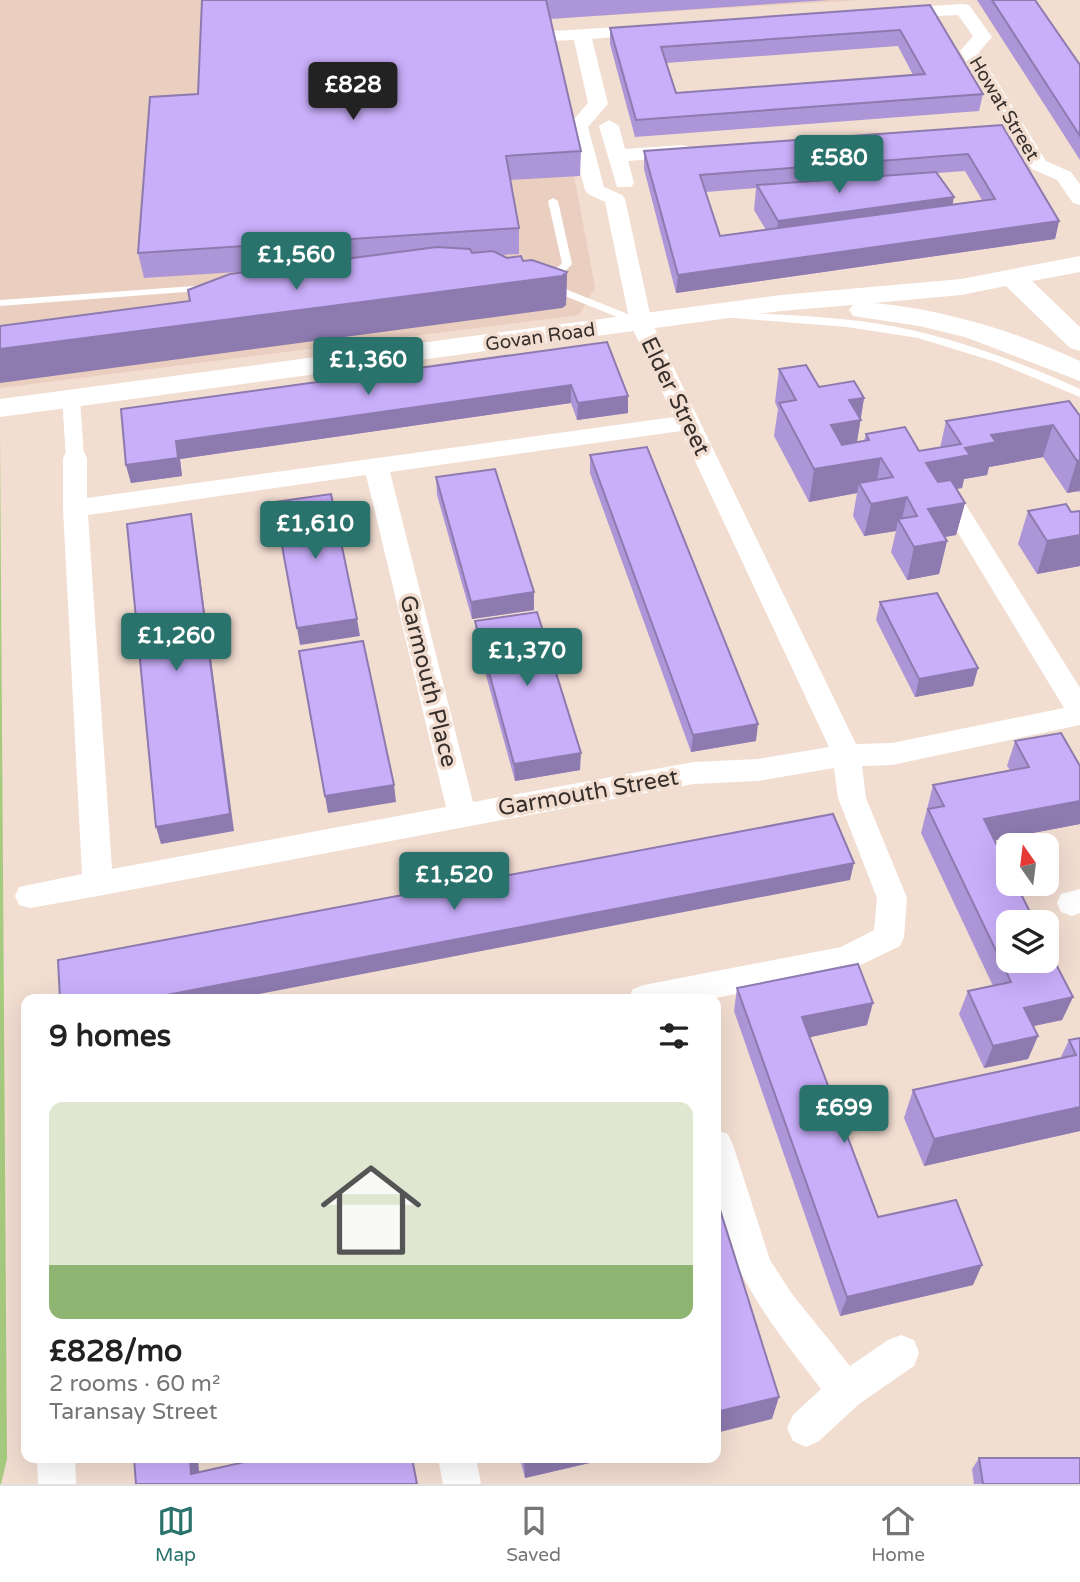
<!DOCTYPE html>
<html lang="en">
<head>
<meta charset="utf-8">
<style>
	:root { --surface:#fff; --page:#f2f2f2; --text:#222; --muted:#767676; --line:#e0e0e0; --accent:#2a736d }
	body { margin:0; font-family:"Varela Round",sans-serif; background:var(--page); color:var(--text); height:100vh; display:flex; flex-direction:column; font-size:26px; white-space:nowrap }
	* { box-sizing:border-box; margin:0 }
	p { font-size:23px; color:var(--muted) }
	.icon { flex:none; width:38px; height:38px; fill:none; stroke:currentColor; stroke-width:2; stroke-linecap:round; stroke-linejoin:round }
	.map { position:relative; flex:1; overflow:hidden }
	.sheet { position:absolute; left:21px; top:994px; width:700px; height:469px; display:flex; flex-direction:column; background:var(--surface); border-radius:14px; box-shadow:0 7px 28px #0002 }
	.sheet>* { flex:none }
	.needle { width:46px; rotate:346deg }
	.tools { position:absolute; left:996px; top:833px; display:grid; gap:14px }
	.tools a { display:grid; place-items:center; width:63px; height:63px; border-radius:14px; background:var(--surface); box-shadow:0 7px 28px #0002; font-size:35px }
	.price { position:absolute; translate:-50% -60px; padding:0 16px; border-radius:7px; background:var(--accent); color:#fff; font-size:23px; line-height:46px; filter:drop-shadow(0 2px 4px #0008) }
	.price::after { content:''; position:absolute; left:50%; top:42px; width:21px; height:16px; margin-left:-10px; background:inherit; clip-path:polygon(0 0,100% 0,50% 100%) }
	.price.on { background:#222; color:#fff }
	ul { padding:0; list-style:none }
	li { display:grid; align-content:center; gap:14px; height:371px; padding:0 28px }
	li+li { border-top:2px solid var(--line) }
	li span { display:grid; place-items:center; height:217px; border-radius:14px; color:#555 }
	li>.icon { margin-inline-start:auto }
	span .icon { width:126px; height:126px; fill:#fffc; stroke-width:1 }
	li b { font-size:30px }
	h2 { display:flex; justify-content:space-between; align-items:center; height:84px; padding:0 28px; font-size:30px }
	.tabs { display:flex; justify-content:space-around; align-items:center; height:98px; border-top:2px solid var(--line); background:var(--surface); font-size:19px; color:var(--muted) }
	.tabs a { display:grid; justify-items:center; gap:4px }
	.tabs .on { color:var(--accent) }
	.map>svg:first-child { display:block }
</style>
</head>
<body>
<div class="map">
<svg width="1080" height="1484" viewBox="0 0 1080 1484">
	<rect width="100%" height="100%" fill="#f2ddd1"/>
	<path fill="#eacebf" d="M0,0H860L545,19L595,288L579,315L0,388Z"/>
	<path fill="#a6ca7e" d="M0,434L7,1459L1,1484H0Z"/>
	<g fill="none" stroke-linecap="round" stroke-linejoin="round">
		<path fill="#fff" fill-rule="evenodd" d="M553,198L558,201L572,264L553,284L645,321V325H637L545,288L542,283L562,263L548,201Z
			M208,285L213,288L212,290L0,306V300Z
			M725,312C782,315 840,316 897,327C960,340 1021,362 1080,389V397L996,362L918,338L847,327L721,317L719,315Z"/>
		<path fill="#fff" fill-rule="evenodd" d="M71,392L80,398L84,458L75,464L66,458L62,398Z"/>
		<path fill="#fff" fill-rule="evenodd" d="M963,4L969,5L992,37L979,52L1046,161L1071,172L1080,184V205L1073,203L1057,180L1032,169L1029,165L960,51L973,36L958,15L896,18L887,13L896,8Z
			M618,27L624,28L627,32L624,36L592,39L608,104L588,127L604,187L622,195L625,199L652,323L856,744L892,743L1064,708L943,508L946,502L955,500L964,502L1080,688V725L892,765L862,766L866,798L907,898L904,937L900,946L846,972L711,999H628L633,989L644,985L841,947L874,930L877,898L838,798L834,768L758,781L694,784L98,896L30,908L19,905L15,896L19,887L82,874L63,508V458L66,452L75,450L84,452L87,458V498L674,417L630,323L605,202L588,194L585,190L568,126L588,103L574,40L553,41L544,36L553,31ZM681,431L829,747L758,759L694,762L473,802L390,472ZM366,475L446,807L112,869L88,515Z
			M609,120L619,126L625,149L682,145L689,147L692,151L689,155L682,157L628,161L634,183L631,187H617L599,126Z
			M1080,889V913L1072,916L1061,912L1057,903L1061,894Z
			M716,1130L728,1134L733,1145L770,1260L792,1294L850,1366L888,1340L901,1335L914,1340L919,1353L914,1366L859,1404L819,1441L806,1447L793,1441L787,1428L793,1415L821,1389C776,1330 729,1274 716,1199C712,1177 716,1152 716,1130Z
			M37,1458H75L76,1484H38Z
			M438,1458H476L481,1484H443Z"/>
		<path fill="#fff" fill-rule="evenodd" d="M1080,256V272L1032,281L1080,327V351L1070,348L1006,286L961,295L874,303C946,310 1015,331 1080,361V381L965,337L919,326L853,316L849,310L853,305L781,311L0,417V399L781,295L961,279Z"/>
	</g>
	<path fill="#ad96d7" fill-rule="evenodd" d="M202,0H829L550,19L581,151L580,176L510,180L519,228V254L501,255L507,258L567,272L566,305L562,308L190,301L253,271L144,278L138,253L198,94Z
		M977,0H1035L1080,65V160Z
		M930,5L983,94L979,111L635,137L610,44V28ZM898,46L913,75L676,93L666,63Z
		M1002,125L1059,221L1055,239L676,293L644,169V151ZM965,171L982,200L953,204L937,173ZM756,188L754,210L766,230L720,236L706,192Z
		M607,342L628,396V413L577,420L571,403L180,459L182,476L131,483L126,465Z
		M779,369L819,387L864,398L857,442L864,441L866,434L919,451L940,448L946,421L1080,416V493L1079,491L1067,493L1043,457L989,467L987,475L964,479L962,488L956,489L965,503L956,535L945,537L947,541L939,574L907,580L891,552L896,531L864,536L853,516L857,493L809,502L774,436L778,409L775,402Z
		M590,455L756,741L691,752L590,473Z
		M436,477L534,610L472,619L437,495Z
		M1028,511L1071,512L1080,511V566L1037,574L1018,544Z
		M880,602L978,668L973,686L915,697L876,620Z
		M475,621L580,770L515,781L476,639Z
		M1015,741L1080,766V824L994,840L1073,997L1062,1020L1033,1026L1038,1036L1028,1059L984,1068L959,1014L968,991L993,986L921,833L933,785L1010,770L1007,766Z
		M737,988L867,1025L810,1037L878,1217L973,1285L840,1316L734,1011Z
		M1080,1038V1131L924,1166L904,1118L913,1090L1060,1059L1069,1040Z
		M520,1458H611L525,1478Z
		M979,1458L1080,1484H974L972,1469Z"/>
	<path fill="#8d7aaf" d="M954,197L949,222L775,246L778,221Z
		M1059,221L1055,239L676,293L678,275Z
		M567,272L566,305L562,308L0,383V349Z
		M571,385V403L180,459L182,476L131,483L126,465L176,441Z
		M628,396V413L577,420L578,403Z
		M864,398L855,453L825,458L831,425L849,400Z
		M1053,425L1043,457L989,467L987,475L964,479L962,488L919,495L926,463L991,435Z
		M881,458L875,490L859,483L857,493L809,502L814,469Z
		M1080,460V488L1079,491L1067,493L1077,461Z
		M907,497L901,524L898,519L896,531L864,536L871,504Z
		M965,503L956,535L921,541L928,509Z
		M191,514L194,532L234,831L161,844L156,827Z
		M1080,535V566L1037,574L1047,541Z
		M947,541L939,574L907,580L914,547Z
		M534,592V610L472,619L471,602Z
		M357,619L360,636L300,645L297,628Z
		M978,668L973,686L915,697L919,679Z
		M758,724L756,741L691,752L693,735Z
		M581,753L580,770L515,781L514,764Z
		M394,785L396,802L328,813L325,796Z
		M1080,801V824L976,844L984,819Z
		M854,863L850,880L233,999H146Z
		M1073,997L1062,1020L1015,1030L1024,1008Z
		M873,1003L867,1025L797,1040L802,1017Z
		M1038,1036L1028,1059L984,1068L993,1046Z
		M1080,1107V1131L924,1166L934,1139Z
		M982,1265L973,1285L840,1316L847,1297Z
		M779,1397L772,1419L716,1433V1412Z
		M190,1458H198L200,1484L191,1474Z
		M524,1458H611L525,1478Z"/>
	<path fill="#c9aefa" stroke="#8d7aaf" stroke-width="2" fill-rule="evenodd" d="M202,0H546L581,151L506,156L519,228L138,253L150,97L198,94Z
		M992,0H1035L1080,65V136Z
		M930,5L983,94L636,120L610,28ZM900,30L925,74L676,93L661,47Z
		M1002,125L1059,221L678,275L644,151ZM968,154L995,199L720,236L700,175Z
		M936,172L954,197L778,221L757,185Z
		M437,247L470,249L472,253L493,251L507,258L521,256L523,261L532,260L567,272L562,276L0,349V326L190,301L188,290L230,274Z
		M607,342L628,396L578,403L571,385L176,441L178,458L126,465L121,409Z
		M806,365L819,387L854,381L864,398L849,400L861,420L831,425L842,445L869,440L866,434L905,427L919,451L961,444L946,421L1069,401L1080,416V460L1077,461L1053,425L991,435L996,442L965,448L970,455L926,463L938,482L951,480L965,503L928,509L947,541L914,547L898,519L917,516L907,497L871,504L859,483L893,477L881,458L814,469L779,403L796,400L779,369Z
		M647,447L758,724L693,735L590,455Z
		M495,469L534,592L471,602L436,477Z
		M331,494L357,619L297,628L274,502Z
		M1066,504L1071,512L1080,511V535L1047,541L1028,511Z
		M191,514L230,814L156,827L127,524Z
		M937,593L978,668L919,679L880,602Z
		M537,612L581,753L514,764L475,621Z
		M363,641L394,785L325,796L299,651Z
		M1061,733L1080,766V801L984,819L1008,868V884H1016L1035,922H1008V961H1046V945L1073,997L1024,1008L1038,1036L993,1046L968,991L1011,982L928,809L944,806L933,785L1029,767L1015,741Z
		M833,814L854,863L146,999H60L58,960Z
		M858,964L873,1003L802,1017L878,1217L956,1200L982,1265L847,1297L737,988Z
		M1080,1038V1107L934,1139L913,1090L1076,1055L1069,1040Z
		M716,1197L779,1397L716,1412Z
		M134,1458H190L191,1474L263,1458H412L417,1484H136Z
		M979,1458H1080V1484H983Z"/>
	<g text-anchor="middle" stroke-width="7" stroke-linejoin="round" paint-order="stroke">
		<g font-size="19" fill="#372f2b" stroke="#f2ddd1">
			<text transform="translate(1005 108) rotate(59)" y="7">Howat Street</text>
			<text transform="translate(540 336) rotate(-8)" y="7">Govan Road</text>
		</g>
		<g font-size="23" fill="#372f2b" stroke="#f2ddd1">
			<text transform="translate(676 396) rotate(64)" y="8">Elder Street</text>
			<text transform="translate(429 681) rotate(76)" y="8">Garmouth Place</text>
			<text transform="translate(588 792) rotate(-10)" y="8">Garmouth Street</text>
		</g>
	</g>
</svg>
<div class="tools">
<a><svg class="needle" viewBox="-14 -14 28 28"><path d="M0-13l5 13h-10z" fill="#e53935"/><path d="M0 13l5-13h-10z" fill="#767676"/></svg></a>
<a><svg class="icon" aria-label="layers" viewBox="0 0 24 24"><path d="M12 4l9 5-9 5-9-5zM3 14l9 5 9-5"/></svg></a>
</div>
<b class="price on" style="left:353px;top:122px">£828</b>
<b class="price" style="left:839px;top:195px">£580</b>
<b class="price" style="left:296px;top:292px">£1,560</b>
<b class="price" style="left:368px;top:397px">£1,360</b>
<b class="price" style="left:315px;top:561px">£1,610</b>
<b class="price" style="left:176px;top:673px">£1,260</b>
<b class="price" style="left:527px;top:688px">£1,370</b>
<b class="price" style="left:454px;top:912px">£1,520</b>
<b class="price" style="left:844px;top:1145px">£699</b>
<section class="sheet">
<h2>9 homes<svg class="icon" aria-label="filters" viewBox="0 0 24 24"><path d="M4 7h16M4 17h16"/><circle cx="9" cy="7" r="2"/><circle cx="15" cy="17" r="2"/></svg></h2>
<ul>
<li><span style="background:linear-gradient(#dfe7d0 75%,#8fb573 0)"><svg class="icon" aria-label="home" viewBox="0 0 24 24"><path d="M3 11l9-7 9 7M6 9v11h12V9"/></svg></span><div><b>£828/mo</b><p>2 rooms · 60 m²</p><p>Taransay Street</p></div></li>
</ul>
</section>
</div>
<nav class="tabs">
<a class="on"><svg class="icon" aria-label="map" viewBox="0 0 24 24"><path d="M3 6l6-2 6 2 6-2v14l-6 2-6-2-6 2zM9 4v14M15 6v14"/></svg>Map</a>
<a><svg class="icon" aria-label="saved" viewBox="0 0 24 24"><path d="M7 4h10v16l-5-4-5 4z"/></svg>Saved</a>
<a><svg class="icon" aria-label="home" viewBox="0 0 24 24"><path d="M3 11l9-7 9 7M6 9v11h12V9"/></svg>Home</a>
</nav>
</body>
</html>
